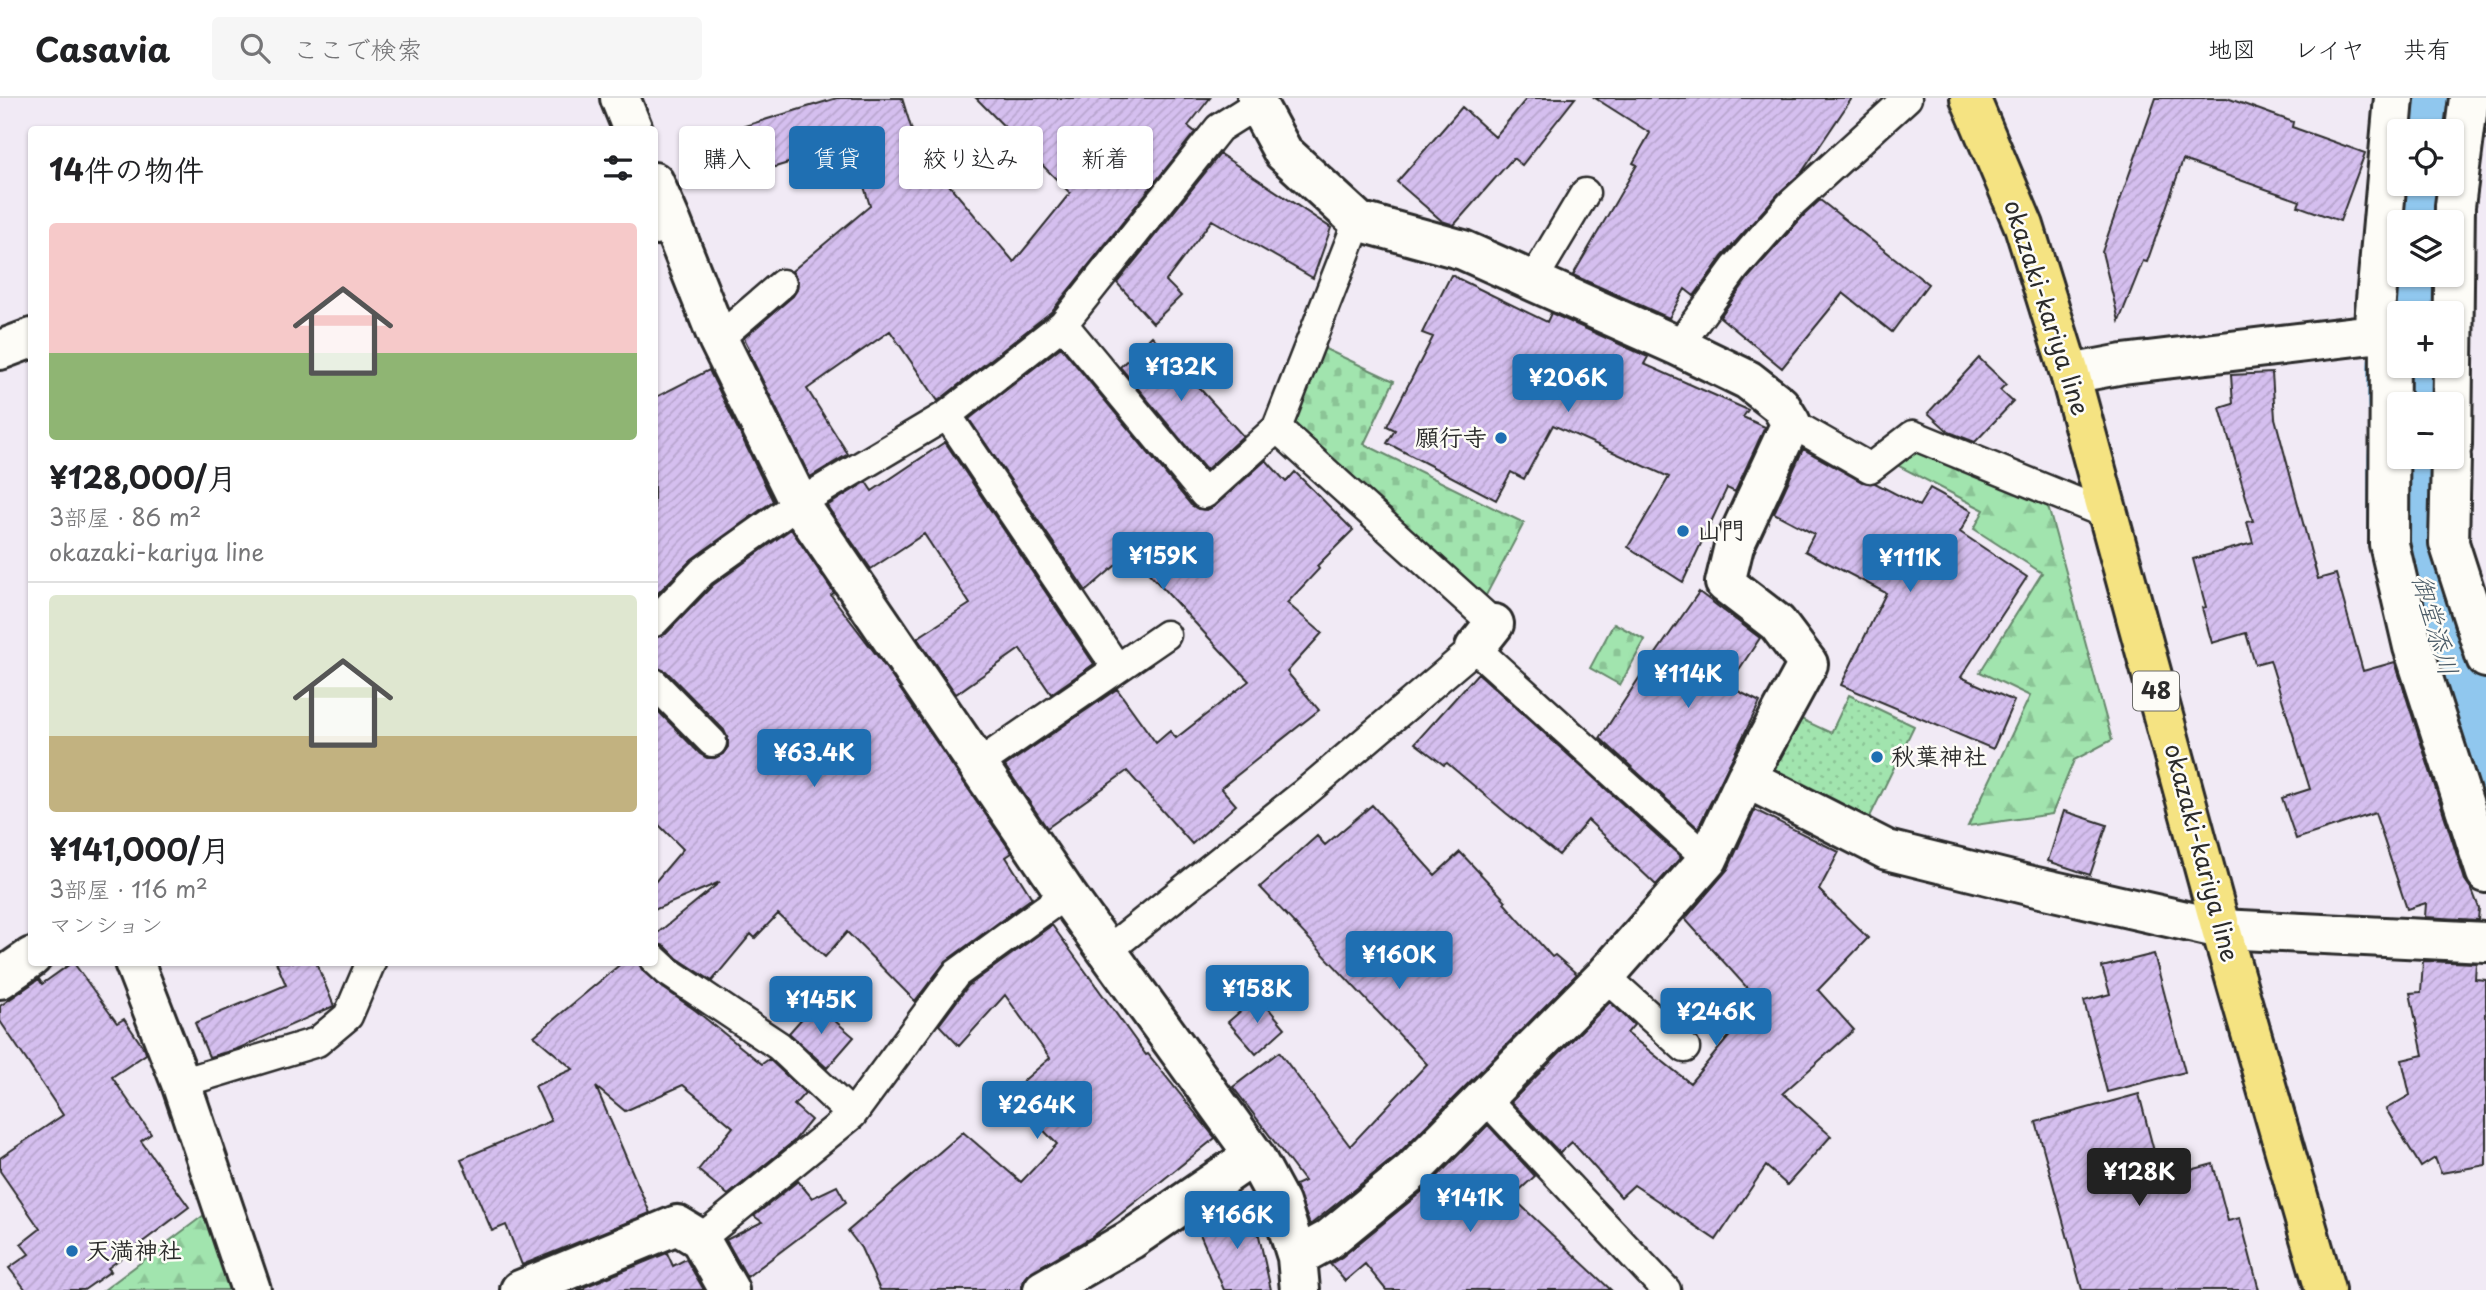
<!DOCTYPE html>
<html lang="ja">
<head>
<meta charset="utf-8">
<style>
	:root { --surface:#fff; --page:#f6f6f6; --text:#202124; --muted:#757577; --line:#e0e0e0; --accent:#1f6fb2 }
	body { margin:0; font-family:"Playpen Sans","Klee One",sans-serif; background:var(--page); color:var(--text); height:100vh; display:flex; flex-direction:column; font-size:26px; white-space:nowrap }
	* { box-sizing:border-box; margin:0 }
	p { font-size:23px; color:var(--muted) }
	.icon { flex:none; width:38px; height:38px; fill:none; stroke:currentColor; stroke-width:2; stroke-linecap:round; stroke-linejoin:round }
	.map { position:relative; flex:1; overflow:hidden }
	.details { position:absolute; left:28px; top:28px; width:630px; height:840px; display:flex; flex-direction:column; background:var(--surface); border-radius:7px; box-shadow:0 2px 5px #0004 }
	.details>* { flex:none }
	.guide { position:absolute; left:679px; top:28px; width:665px; height:63px; display:flex; gap:14px }
	.tools { position:absolute; left:2387px; top:21px; display:grid; gap:14px }
	.tools a { display:grid; place-items:center; width:77px; height:77px; border-radius:7px; background:var(--surface); box-shadow:0 2px 5px #0004; font-size:35px }
	.price { position:absolute; translate:-50% -60px; padding:0 16px; border-radius:7px; background:var(--accent); color:#fff; font-size:23px; line-height:46px; filter:drop-shadow(0 2px 4px #0008) }
	.price::after { content:''; position:absolute; left:50%; top:42px; width:21px; height:16px; margin-left:-10px; background:inherit; clip-path:polygon(0 0,100% 0,50% 100%) }
	.price.selected { background:#222; color:#fff }
	ul { padding:0; list-style:none }
	li { display:grid; align-content:center; gap:14px; height:371px; padding:0 21px }
	li+li { border-top:2px solid var(--line) }
	li span { display:grid; place-items:center; height:217px; border-radius:7px; color:#555 }
	li>.icon { margin-inline-start:auto }
	span .icon { width:126px; height:126px; fill:#fffc; stroke-width:1 }
	li b { font-size:30px }
	h2 { display:flex; justify-content:space-between; align-items:center; height:84px; padding:0 21px; font-size:30px }
	.chip { padding:0 24px; border-radius:7px; background:var(--surface); box-shadow:0 2px 5px #0004; font-size:24px; line-height:63px }
	.chip.selected { background:var(--accent); color:#fff }
	header { display:flex; align-items:center; gap:42px; box-sizing:border-box; height:98px; padding:0 35px; background:var(--surface); border-bottom:2px solid var(--line) }
	header strong { font-size:33px }
	nav { display:flex; gap:38px; margin-inline-start:auto; font-size:24px }
	.search { width:490px; height:63px; background:var(--page); display:flex; align-items:center; gap:18px; box-sizing:border-box; padding:0 24px; border-radius:7px; color:var(--muted); font-size:26px }
	.map>svg:first-child { display:block }
</style>
</head>
<body>
<header>
<strong>Casavia</strong>
<div class="search"><svg class="icon" aria-label="search" viewBox="0 0 24 24"><circle cx="10" cy="10" r="6"/><path d="M15 15l6 6"/></svg>ここで検索</div>
<nav><a>地図</a><a>レイヤ</a><a>共有</a></nav>
</header>
<div class="map">
<svg width="2486" height="1192" viewBox="0 0 2486 1192">
	<defs>
		<pattern id="grass-dots" width="8" height="8" patternUnits="userSpaceOnUse" patternTransform="scale(1.75)"><rect width="8" height="8" fill="#a1e4ae"/><path d="M2 2h.1M6 6h.1" fill="none" stroke="#8bc496" stroke-width="1.8" stroke-linecap="round"/></pattern>
		<pattern id="forest-firs" width="22" height="20" patternUnits="userSpaceOnUse" patternTransform="scale(1.75)"><rect width="22" height="20" fill="#a1e4ae"/><path d="M5 1l3.5 6h-7zM16 11l3.5 6h-7z" fill="#8bc496"/></pattern>
		<pattern id="cemetery-stones" width="16" height="16" patternUnits="userSpaceOnUse" patternTransform="scale(1.75)"><rect width="16" height="16" fill="#a1e4ae"/><path d="M2 7V4a2 2 0 0 1 4 0v3zM10 15v-3a2 2 0 0 1 4 0v3z" fill="#8bc496"/></pattern>
		<pattern id="building-hatch" width="6" height="6" patternUnits="userSpaceOnUse" patternTransform="scale(1.75)"><rect width="6" height="6" fill="#d5bfef"/><path d="M-1 1l2-2M0 6l6-6M5 7l2-2" fill="none" stroke="#b7a4cd"/></pattern>
	</defs>
	<rect width="100%" height="100%" fill="#f1eaf5"/>
	<filter id="ink" filterUnits="userSpaceOnUse"><feTurbulence type="fractalNoise" baseFrequency=".0143" numOctaves="2"/><feDisplacementMap in="SourceGraphic" scale="14" xChannelSelector="R" yChannelSelector="G"/><feConvolveMatrix kernelMatrix="1 2 1 2 8 2 1 2 1" color-interpolation-filters="sRGB"/></filter>
	<g filter="url(#ink)">
		<path fill="url(#grass-dots)" stroke="#66886c" stroke-width="2" d="M1849,597L1914,628L1867,725L1769,678L1797,619L1831,635Z"/>
		<path fill="url(#forest-firs)" stroke="#66886c" stroke-width="2" d="M1916,350L2047,405L2112,642L2074,662L2052,716L1968,728L2030,598L1980,574L2042,475L1974,431L1984,412L1893,365Z
			M204,1117L230,1192H104Z"/>
		<path fill="url(#cemetery-stones)" stroke="#66886c" stroke-width="2" d="M1321,249L1394,283L1364,346L1524,425L1482,505L1290,328Z
			M1614,525L1645,542L1620,587L1590,570Z"/>
		<g fill="none" stroke-linecap="round" stroke-linejoin="round">
			<path stroke="#90c7ee" stroke-width="86" d="M2432,33L2435,0
				M2423,124L2427,86
				M2415,215L2418,177
				M2410,268V306
				M2410,359V431L2428,518L2486,691"/>
		</g>
		<path fill="url(#building-hatch)" stroke="#2b2b2b" stroke-width="2" d="M837,0H902L917,49L1014,164L1070,95L976,0H1210L1188,28L1195,34L1051,214L938,303L890,233L807,291L848,356L810,379L748,253L750,252L744,240L793,198L797,192L798,184L792,173L870,108L851,46L709,89L695,43Z
			M1527,0H1575L1522,67L1513,60L1454,127L1442,123L1397,84L1462,9L1495,39Z
			M1595,0H1852L1802,74L1780,94L1722,159L1694,198L1685,191L1669,220L1573,177L1637,67L1633,65L1650,35Z
			M2156,0H2227L2293,24L2292,29L2365,55L2340,123L2298,108L2300,103L2183,62L2147,164L2143,163L2119,223L2102,154Z
			M1220,56L1331,130L1313,180L1212,122L1166,183L1181,198L1153,225L1117,185Z
			M1820,102L1928,186L1892,234L1843,195L1782,270L1720,219L1748,180L1804,117Z
			M1451,177L1547,224L1551,215L1648,259L1644,266L1748,312L1743,319L1765,329L1735,394L1727,390L1683,484L1628,449L1669,379L1553,327L1524,381L1511,374L1496,402L1387,345L1395,332L1387,328L1433,239L1422,235Z
			M1152,238L1243,338L1206,372L1120,269Z
			M1061,249L1191,407L1198,411L1207,412L1215,408L1266,362L1286,384L1295,374L1353,432L1317,468L1319,471L1287,505L1322,535L1287,574L1319,612L1221,690L1236,707L1192,746L1127,673L1047,730L1005,668L1117,591L1156,645L1170,633L1176,640L1249,583L1130,455L1086,493L969,321Z
			M1979,260L2006,286L2000,292L2013,304L1975,344L1949,334L1928,315Z
			M709,272L773,403L692,461L654,499V300Z
			M2272,275L2275,320L2318,481L2336,476L2363,573L2395,564L2465,782L2472,792L2479,810L2478,822L2425,819L2426,805L2407,811L2375,715L2296,741L2282,700L2310,691L2270,562L2255,566L2246,535L2212,545L2202,510L2206,509L2193,461L2253,445L2247,424L2253,423L2220,310L2233,306L2231,277Z
			M945,344L1094,566L1051,596L1020,551L956,596L917,540L970,506L924,436L871,471L827,408L866,384L872,393Z
			M1803,351L1862,384L1875,385L1919,408L1930,390L1972,413L1960,434L2027,479L1961,579L2014,603L1993,651L1841,587L1886,495L1805,453L1814,436L1774,415Z
			M791,431L834,495L831,497L881,563L1012,755L1006,759L1032,800L946,863L915,903L847,834L825,859L778,816L755,840L751,836L712,883L677,860L665,848L654,845V838L720,784L654,812V785L683,751L654,722V609L700,656L707,660H715L723,656L728,649V641L724,632L666,573L654,569V540L666,536L713,487Z
			M1699,494L1760,540L1728,588L1760,604L1698,730L1600,640L1641,577Z
			M1478,575L1681,759L1656,787L1588,722L1559,757L1506,715L1447,665L1444,667L1415,645Z
			M1372,707L1435,777L1460,754L1506,803L1504,805L1552,859L1555,857L1577,876L1396,1058L1310,1127L1295,1087L1304,1083L1233,989L1279,954L1350,1048L1427,966L1260,789L1317,738L1325,747Z
			M1755,712L1839,754L1819,792L1868,840L1818,892L1854,932L1783,995L1831,1038L1787,1087L1766,1068L1716,1142L1634,1087L1621,1099L1572,1044L1560,1055L1511,1004L1610,904L1634,927L1627,935L1690,985L1759,903L1685,821L1728,771Z
			M2064,713L2107,727L2090,777L2048,763Z
			M1052,827L1146,957L1148,956L1215,1040L1092,1139L1032,1173L1024,1182L1021,1192H880L861,1150L848,1133L963,1034L1021,1084L1057,1046L1008,996L1050,960L1005,897L959,948L939,927L968,888Z
			M2154,856L2185,974L2107,994L2084,903L2110,896L2102,869Z
			M2423,863L2476,865L2475,881L2486,882V1067L2441,1075L2435,1060L2421,1069L2386,1011L2410,997L2402,962L2423,957L2410,895L2421,894Z
			M73,864L117,925L124,921L145,952L146,956L112,979L151,1036L141,1043L189,1109L108,1170L111,1173L84,1192H26L9,1170L29,1156L21,1146L40,1131L0,1073V1060L63,1017L0,923V908L39,881L42,886Z
			M276,864H316L334,908L237,951L209,959L195,925L286,887Z
			M623,864H638L643,873L656,885L695,912L762,966L769,961L805,995L794,1007L811,1022L794,1043L728,1097L698,1072L733,1029L683,987L625,1013L596,989L650,1115L522,1167L506,1127L492,1133L461,1061L551,1023L535,988L573,971L534,938Z
			M1258,898L1285,930L1256,956L1228,924Z
			M815,906L854,939L827,970L789,935Z
			M2139,996L2161,1080L2213,1066L2228,1123L2240,1120L2259,1192H2082L2036,1024Z
			M1488,1027L1535,1078L1512,1099L1611,1192H1386L1365,1166L1345,1183L1330,1166L1342,1159L1425,1091Z
			M798,1083L812,1100L837,1088L846,1104L747,1179L726,1142L762,1124L754,1118Z
			M1252,1106L1271,1192H1224L1197,1129Z
			M667,1155L673,1168L686,1161L704,1192H577Z"/>
		<g fill="none" stroke-linecap="round" stroke-linejoin="round">
			<defs>
				<path id="service" d="M1533,182L1585,95
					M1063,226L1204,396L1277,330L1358,123
					M718,241L782,186
					M1678,248L1735,170L1792,105L1907,0
					M947,317L1117,570
					M1791,325L1870,370L1913,337L2109,417
					M1277,330L1494,526
					M654,524L702,474L799,405L947,317L1063,226L1219,30L1257,6
					M654,585L712,644
					M977,667L1166,537
					M1107,853L1302,697L1475,550L1708,761
					M654,861L667,873L779,948L852,1017
					M1605,878L1685,950
					M181,985L317,944L348,918L371,864
					M1484,999L1666,1192
					M700,1141L852,1017L956,876L1066,796"/>
				<path id="minor" d="M620,0L633,32
					M1257,0V6L1283,54L1358,123L1463,152L1678,248L1748,282L1780,307L1791,325L1734,448L1725,485L1777,525L1808,566L1746,680L1708,761L1605,878L1411,1074L1328,1142L1297,1159
					M654,84L671,123L654,127
					M671,123L718,241L799,405L1066,796L1254,1057L1280,1105L1297,1159L1300,1192
					M2390,238L2389,446L2413,549L2486,775
					M0,252L32,240
					M2070,276L2123,266L2373,236L2394,0
					M2452,348L2455,108L2469,0
					M2451,359L2449,445L2486,560
					M1475,550L1494,526
					M1746,680L1887,752L2032,788L2221,831L2486,844
					M134,864L181,985L251,1192
					M0,881L32,859
					M520,1192L677,1127L700,1141L729,1192
					M1043,1192L1130,1142L1254,1057"/>
				<path id="primary" d="M1970,0L2024,128L2070,276L2221,831L2325,1192"/>
			</defs>
			<use href="#service" stroke="#2b2b2b" stroke-width="33"/>
			<use href="#minor" stroke="#2b2b2b" stroke-width="44"/>
			<use href="#primary" stroke="#2b2b2b" stroke-width="44"/>
			<use href="#service" stroke="#fdfcf7" stroke-width="28"/>
			<use href="#minor" stroke="#fdfcf7" stroke-width="38"/>
			<use href="#primary" stroke="#f5e382" stroke-width="38"/>
		</g>
	</g>
	<g fill="#1f6fb2" stroke="#fdfcf7" stroke-width="2.5">
		<circle cx="1501" cy="340" r="7"/>
		<circle cx="1683" cy="433" r="7"/>
		<circle cx="1877" cy="659" r="7"/>
		<circle cx="72" cy="1153" r="7"/>
	</g>
	<g text-anchor="middle" stroke-width="5" stroke-linejoin="round" paint-order="stroke">
		<rect fill="#fdfcf7" stroke="#6a6a68" stroke-width="2" x="2133" y="573.5" width="46" height="39" rx="5"/>
		<g font-size="23" font-weight="bold" fill="#2b2b2b">
			<text x="2156" y="601">48</text>
		</g>
		<g font-size="24" fill="#2b2b2b" stroke="#fdfcf7">
			<text transform="translate(2046 210) rotate(72)" y="8">okazaki-kariya line</text>
			<text transform="translate(2201 755) rotate(75)" y="8">okazaki-kariya line</text>
		</g>
		<g font-size="24" font-weight="bold" fill="#2b2b2b" stroke="#fdfcf7" text-anchor="start">
			<text x="1487" y="348" text-anchor="end">願行寺</text>
			<text x="1697" y="441">山門</text>
			<text x="1891" y="667">秋葉神社</text>
			<text x="86" y="1161">天満神社</text>
		</g>
		<g font-size="26" font-style="italic" fill="#495a66" stroke="#fdfcf7">
			<text transform="translate(2435 527) rotate(74)" y="9">御堂添川</text>
		</g>
	</g>
</svg>
<div class="tools">
<a><svg class="icon" aria-label="locate" viewBox="0 0 24 24"><circle cx="12" cy="12" r="6"/><path d="M12 2v4M12 18v4M2 12h4M18 12h4"/></svg></a>
<a><svg class="icon" aria-label="layers" viewBox="0 0 24 24"><path d="M12 4l9 5-9 5-9-5zM3 14l9 5 9-5"/></svg></a>
<a>+</a>
<a>−</a>
</div>
<b class="price" style="left:1181px;top:305px">¥132K</b>
<b class="price" style="left:1568px;top:316px">¥206K</b>
<b class="price" style="left:1163px;top:494px">¥159K</b>
<b class="price" style="left:1910px;top:496px">¥111K</b>
<b class="price" style="left:1688px;top:612px">¥114K</b>
<b class="price" style="left:814px;top:691px">¥63.4K</b>
<b class="price" style="left:1399px;top:893px">¥160K</b>
<b class="price" style="left:1257px;top:927px">¥158K</b>
<b class="price" style="left:821px;top:938px">¥145K</b>
<b class="price" style="left:1716px;top:950px">¥246K</b>
<b class="price" style="left:1037px;top:1043px">¥264K</b>
<b class="price selected" style="left:2139px;top:1110px">¥128K</b>
<b class="price" style="left:1470px;top:1136px">¥141K</b>
<b class="price" style="left:1237px;top:1153px">¥166K</b>
<div class="guide">
<a class="chip">購入</a>
<a class="chip selected">賃貸</a>
<a class="chip">絞り込み</a>
<a class="chip">新着</a>
</div>
<section class="details">
<h2>14件の物件<svg class="icon" aria-label="filters" viewBox="0 0 24 24"><path d="M4 7h16M4 17h16"/><circle cx="9" cy="7" r="2"/><circle cx="15" cy="17" r="2"/></svg></h2>
<ul>
<li><span style="background:linear-gradient(#f6c9c9 60%,#8fb573 0)"><svg class="icon" aria-label="home" viewBox="0 0 24 24"><path d="M3 11l9-7 9 7M6 9v11h12V9"/></svg></span><div><b>¥128,000/月</b><p>3部屋 · 86 m²</p><p>okazaki-kariya line</p></div></li>
<li><span style="background:linear-gradient(#dfe7d0 65%,#c2b280 0)"><svg class="icon" aria-label="home" viewBox="0 0 24 24"><path d="M3 11l9-7 9 7M6 9v11h12V9"/></svg></span><div><b>¥141,000/月</b><p>3部屋 · 116 m²</p><p>マンション</p></div></li>
</ul>
</section>
</div>
</body>
</html>
